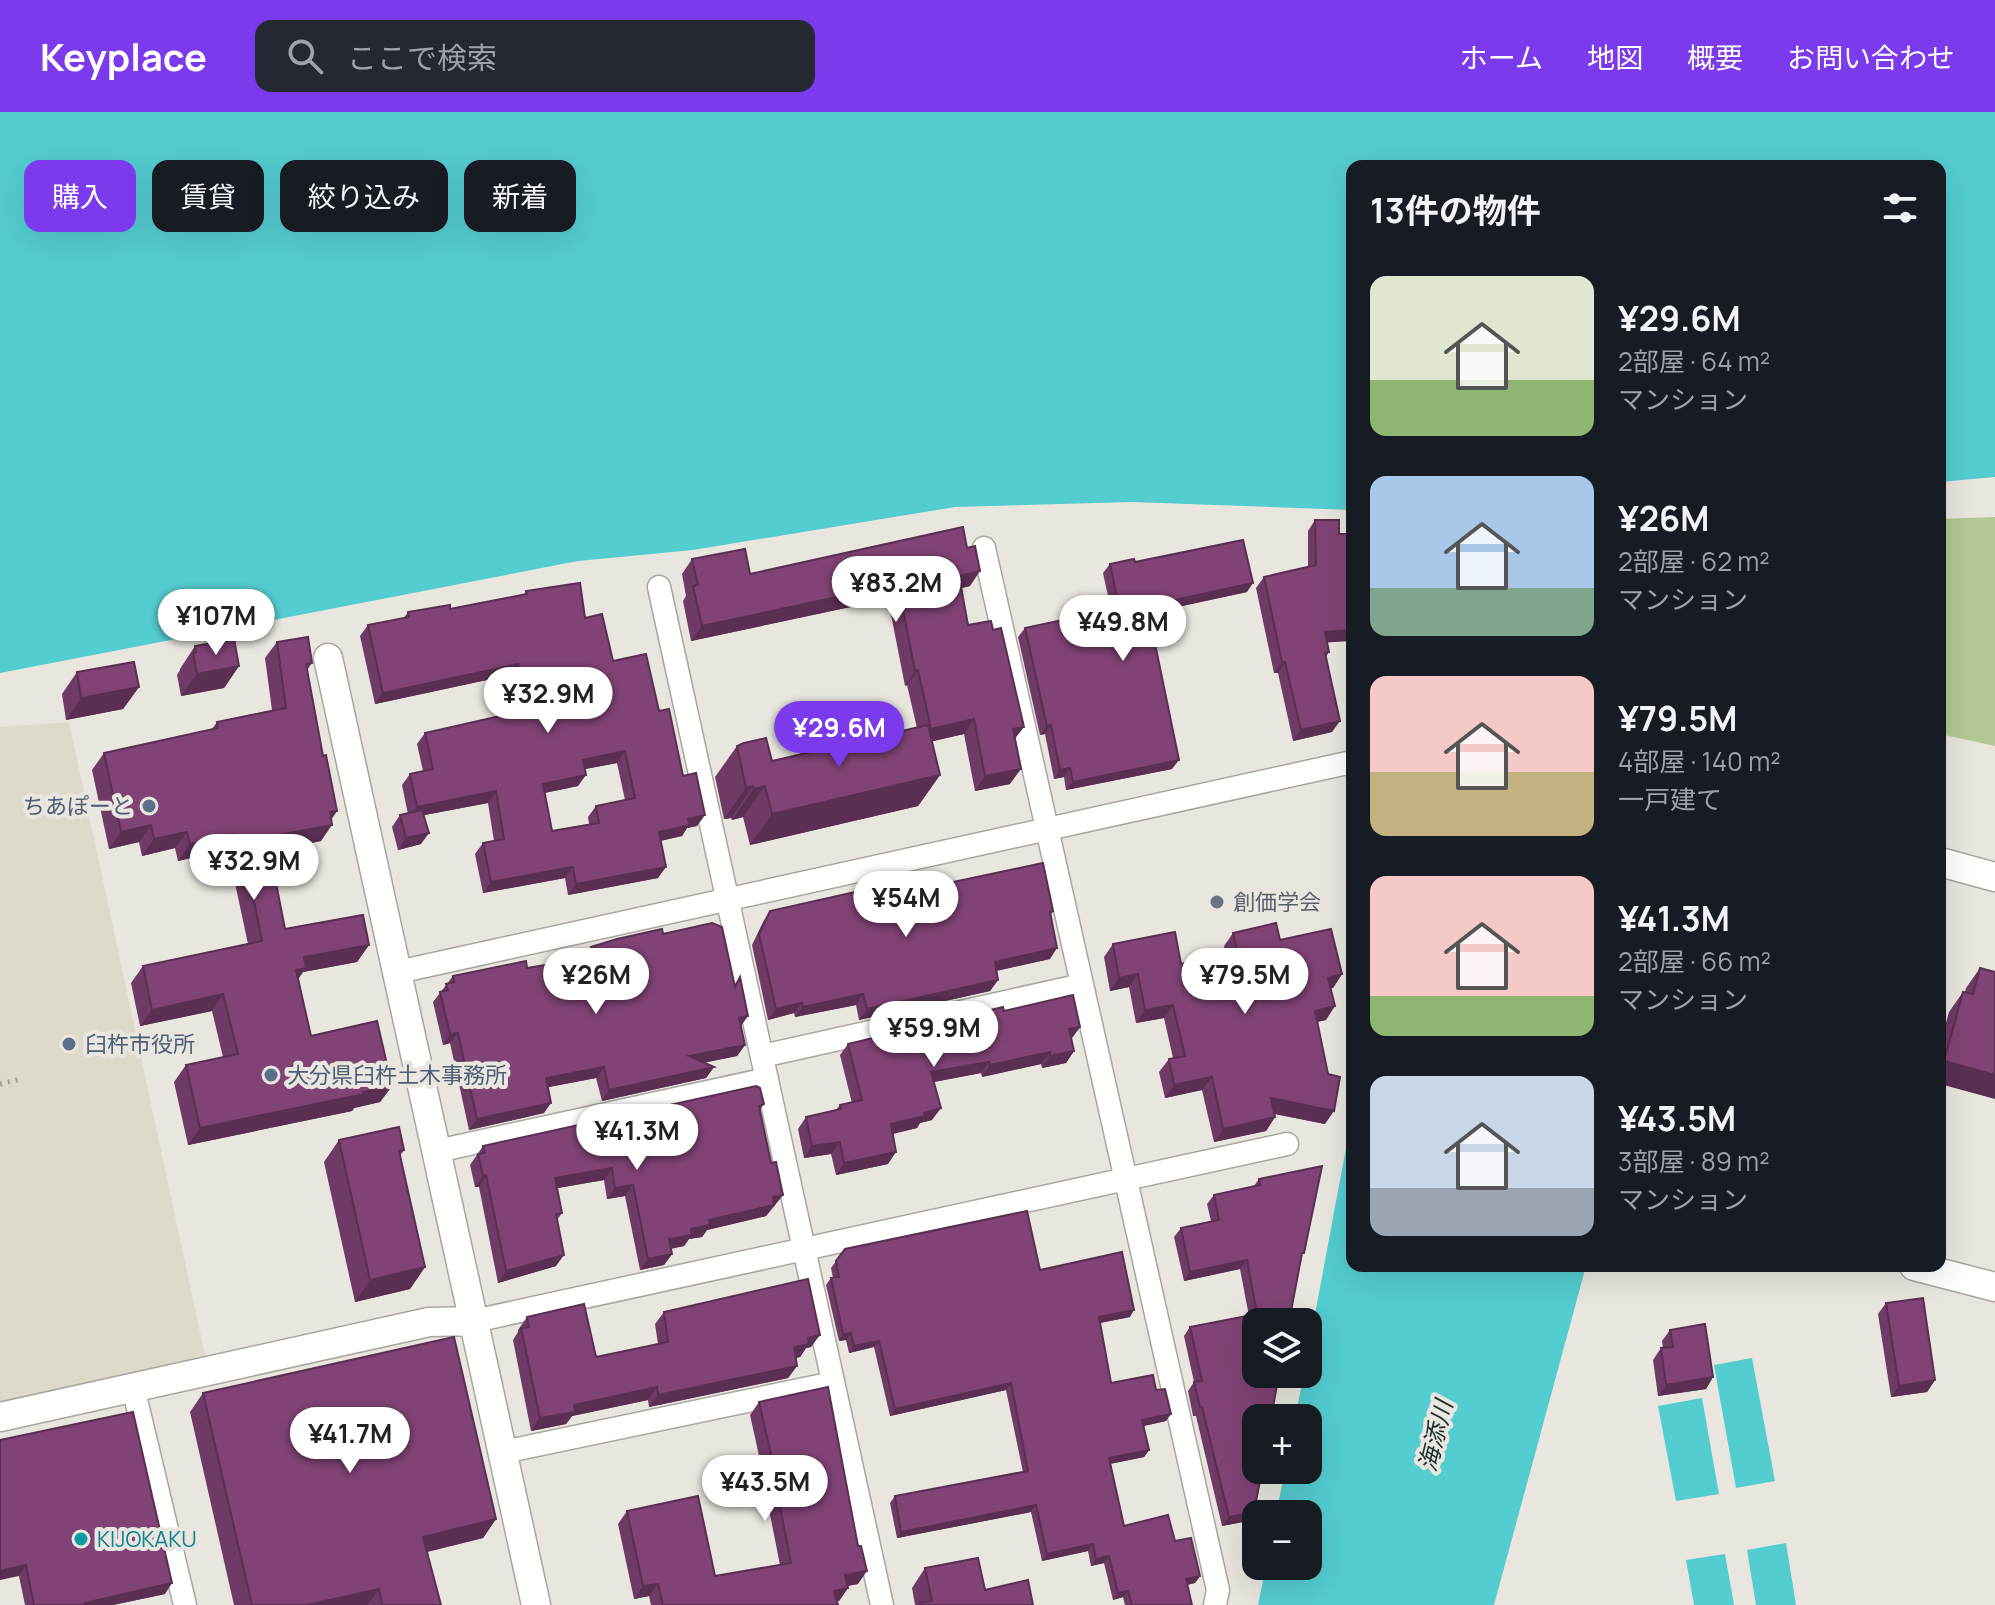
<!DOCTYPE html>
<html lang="ja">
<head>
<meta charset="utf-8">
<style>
	:root { --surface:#171b24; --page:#242831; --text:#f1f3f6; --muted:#9ea1a6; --accent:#7c3aed }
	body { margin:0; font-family:Manrope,"Noto Sans JP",sans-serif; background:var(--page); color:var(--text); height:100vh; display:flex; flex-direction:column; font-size:30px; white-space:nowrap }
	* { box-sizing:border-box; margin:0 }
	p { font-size:26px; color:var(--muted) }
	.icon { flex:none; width:44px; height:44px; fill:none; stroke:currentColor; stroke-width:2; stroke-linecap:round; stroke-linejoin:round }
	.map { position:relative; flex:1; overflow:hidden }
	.details { position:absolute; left:1346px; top:48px; width:600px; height:1112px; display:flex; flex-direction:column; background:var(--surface); border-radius:16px; box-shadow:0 8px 32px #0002 }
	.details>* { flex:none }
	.guide { position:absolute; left:24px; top:48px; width:760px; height:72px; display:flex; gap:16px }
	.buttons { position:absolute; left:1242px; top:1196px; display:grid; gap:16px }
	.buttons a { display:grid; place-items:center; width:80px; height:80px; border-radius:16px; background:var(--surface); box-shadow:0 8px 32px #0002; font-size:40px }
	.price { position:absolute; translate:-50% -68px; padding:0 18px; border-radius:28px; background:#fff; color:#222; font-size:26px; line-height:52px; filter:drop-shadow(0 2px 4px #0008) }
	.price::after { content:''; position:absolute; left:50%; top:48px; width:24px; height:18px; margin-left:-12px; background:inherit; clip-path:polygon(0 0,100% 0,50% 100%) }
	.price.on { background:var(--accent); color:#fff }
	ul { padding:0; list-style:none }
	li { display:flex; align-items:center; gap:24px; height:200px; padding:0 24px }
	li span { display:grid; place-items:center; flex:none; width:224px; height:160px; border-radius:16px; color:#555 }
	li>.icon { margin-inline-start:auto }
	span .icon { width:96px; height:96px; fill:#fffc; stroke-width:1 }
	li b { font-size:34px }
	h2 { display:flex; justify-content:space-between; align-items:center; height:96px; padding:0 24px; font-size:34px }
	.tag { padding:0 28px; border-radius:16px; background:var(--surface); box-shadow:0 8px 32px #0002; font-size:28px; line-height:72px }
	.tag.on { background:var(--accent); color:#fff }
	header { display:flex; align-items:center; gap:48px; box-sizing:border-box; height:112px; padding:0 40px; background:var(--accent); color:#fff }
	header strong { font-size:38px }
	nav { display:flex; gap:44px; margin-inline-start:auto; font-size:28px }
	.search { width:560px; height:72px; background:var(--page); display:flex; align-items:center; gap:20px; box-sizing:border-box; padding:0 28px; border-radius:16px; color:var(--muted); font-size:30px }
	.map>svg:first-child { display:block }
</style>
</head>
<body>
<header>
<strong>Keyplace</strong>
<div class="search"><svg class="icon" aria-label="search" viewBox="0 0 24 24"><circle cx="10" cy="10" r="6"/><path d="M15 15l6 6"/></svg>ここで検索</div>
<nav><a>ホーム</a><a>地図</a><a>概要</a><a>お問い合わせ</a></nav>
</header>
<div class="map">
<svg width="1995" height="1493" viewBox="0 0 1995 1493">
	<rect width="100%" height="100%" fill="#e8e6de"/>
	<path fill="#dddacb" d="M69,610L206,1248L0,1293V615Z"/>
	<path fill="#b3c894" d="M1995,405V634L1940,622V407Z"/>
	<path fill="#54cdd1" d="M0,0H1995V365L1940,370V54H1352V398L1132,390L955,395L693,438L578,449L0,561Z
		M1352,1004V1154H1586L1494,1493H1258L1266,1454H1308V1402H1276L1285,1358H1308V1306H1295L1304,1262H1308V1240Z
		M1752,1246L1775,1369L1736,1376L1714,1253Z
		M1702,1286L1719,1382L1676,1389L1658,1294Z
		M1786,1431L1796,1493H1756L1747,1438Z
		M1725,1442L1734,1493H1694L1686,1448Z"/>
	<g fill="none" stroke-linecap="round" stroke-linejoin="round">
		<defs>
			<path id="minor" d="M984,436L1218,1478L1215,1493
				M659,475L882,1493
				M398,860L1352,650
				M762,944L1082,873
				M437,1039L767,967
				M474,1209L1287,1032
				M133,1275L185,1493
				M503,1340L833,1271"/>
			<path id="tertiary" d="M328,546L536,1493
				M1940,750L1995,765
				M1914,1154L1995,1175
				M0,1305L429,1210L474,1209"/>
		</defs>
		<use href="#minor" stroke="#a8a69e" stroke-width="25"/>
		<use href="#tertiary" stroke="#a8a69e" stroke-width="31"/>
		<path stroke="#9f9e97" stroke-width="5" stroke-dasharray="2 6" stroke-linecap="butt" d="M0,972L21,967"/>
		<use href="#minor" stroke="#fff" stroke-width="22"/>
		<use href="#tertiary" stroke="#fff" stroke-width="28"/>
	</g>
	<path fill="#6f3a65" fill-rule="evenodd" d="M1315,408L1339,422L1327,530L1329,540L1326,545L1332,620L1293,629L1278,561H1274L1256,476L1264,465L1308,455V419Z
		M692,447L750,462L970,474L961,476L968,513L1015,627L1010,672L975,679L964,622L932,629L940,663L918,694L750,733L743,705L732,708L731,706L724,707L715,665L737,634L772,649L917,616L907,573L905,574L888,487L691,529L683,489L686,484L682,462Z
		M1135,450L1247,480L1172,496L1169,528L1155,530L1172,657L1066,678L1064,665L1054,667L1045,622L1040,623L1018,525L1025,516L1111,498L1103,461L1110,452Z
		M526,479L585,506L613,549L659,599L683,664L697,714L687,716L682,724L660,729L658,766L568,783L565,766L483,781L475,742L483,731L494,729L488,691L424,703L421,732L398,738L392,715L400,703L408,702L402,673L410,662L423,659L417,632L425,621L518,600L510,563L375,592L360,524L368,513L404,506L408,500L450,497L524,483ZM617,651L625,688L596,694L588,705L589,712L552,719L544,681L578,674L585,657Z
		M277,530L312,551L307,558L323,644L337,699L331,707L321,729L270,739L285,817L369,833L357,850L303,860L298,867L311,924L392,974L380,990L354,996L352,999L188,1033L174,970L186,953L223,945L212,899L140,914L131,871L143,854L248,832L235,771L229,773L221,739L178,749L175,736L142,744L139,730L109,737L92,658L104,641L212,617L217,610L272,598L265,546Z
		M195,534L239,554L224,576L181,584L177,563L180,558V557Z
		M77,560L139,575L123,597L66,608L62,582Z
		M925,776L1053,799L1051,803L1050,847L996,859L998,868L990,879L859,908L856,893L795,905L794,901L768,908L752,833L763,810L770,799Z
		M1233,821L1280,828L1342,862L1333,876H1331L1326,908L1317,910L1325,1012L1274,1002L1275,1005L1266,1019L1214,1030L1202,978L1165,986L1159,960L1169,947L1173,946L1164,906L1136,911L1129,875L1110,879L1104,845L1113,832L1181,852L1226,842L1224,834Z
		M663,822L735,872L740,865L741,914L745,933L737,944L703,951L714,955L706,966L602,989L596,966L548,975L544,1001L469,1018L450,931L443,933L433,890L453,864L527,856L584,847L591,835Z
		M1980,856L1995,860L1940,972V932L1949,900L1963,880H1965L1966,876Z
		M1004,899L1080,915L1071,927L1074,939L1066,951L1042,956L1041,952L982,965L981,961L934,970L932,1008L920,1011L917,1016L893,1022L888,1052L836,1063L831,1042L804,1046L798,1017L806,1005L836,998L840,993L852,991L840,943L848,932Z
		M764,992L760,998L771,1051L783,1083L766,1104L707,1118L702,1125L689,1127L684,1134L671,1137L672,1142L664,1153L640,1158L625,1084L607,1087L604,1068L557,1076L562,1101L557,1108L556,1154L498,1171L479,1075H475L470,1053L483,1034Z
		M339,1028L404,1038L400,1044L425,1155L410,1177L355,1190L324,1050Z
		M1259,1067L1301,1145L1248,1409L1222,1414L1196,1304H1193L1188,1279L1194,1270L1184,1224L1190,1215L1249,1204L1240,1157L1184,1169L1174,1125L1181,1116L1211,1109L1207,1092L1214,1083L1254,1074Z
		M845,1137L1040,1158L1130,1205L1100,1211L1111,1271L1156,1278L1166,1309L1144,1314L1149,1338L1144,1345L1110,1352L1124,1414L1175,1429L1200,1464L1195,1471L1187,1473L1192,1493H1125L1123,1485L1113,1488L1104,1451L1091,1454L1088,1439L1042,1449L1031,1400L897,1426L890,1391L895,1384L1023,1360L1006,1278L890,1304L874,1235L849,1241L846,1228L839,1229L826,1173L831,1166H833L831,1156Z
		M1886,1191L1935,1268L1927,1280L1891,1285L1878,1202Z
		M664,1200L811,1235L806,1236L800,1245L796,1246L797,1254L788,1266L649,1295L648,1288L572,1304L566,1312L531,1319L513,1228L518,1220V1218L527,1205L596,1245L658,1232L655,1212Z
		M1670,1218L1713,1265L1706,1277L1658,1284L1653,1248L1661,1236H1663L1662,1229Z
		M203,1281L496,1407L483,1426L427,1440L441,1493H234L190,1300Z
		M759,1290L858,1472L847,1474L848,1476L839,1489H837L838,1493H651L649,1484L634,1487L618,1412L627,1399L715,1464L780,1453L765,1377L766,1375L750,1303Z
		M0,1328L165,1482L113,1493H25L19,1464Z
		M925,1456L985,1478L1033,1493H915L912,1476Z"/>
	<path fill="#5a2f52" d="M980,459L970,474L949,479L959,464Z
		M1253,471L1247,480L1164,498L1170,489Z
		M898,472L888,487L691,529L702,514Z
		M1352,518V529L1317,531L1325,520Z
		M1176,519L1169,528L1147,531L1153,522Z
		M1282,550H1285L1278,561H1274Z
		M518,552L510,563L375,592L383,581Z
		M239,554L224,576L181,584L197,562Z
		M918,558L907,573L905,574L915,559Z
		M139,575L123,597L66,608L81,586Z
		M974,607L964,622L921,632L931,617Z
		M1340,609L1332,620L1293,629L1301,618Z
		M1051,613L1045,622L1040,623L1047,614Z
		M1024,615L1013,629V617Z
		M625,639L617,651L575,659L583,648Z
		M1179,648L1172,657L1066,678L1073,670Z
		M1070,656L1064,665L1054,667L1060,658Z
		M1021,657L1010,672L975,679L985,664Z
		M586,663L578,674L535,683L543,672Z
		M940,663L918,694L750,733L772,702Z
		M753,674L731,706L724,707L746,676Z
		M765,674L743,705L732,708L754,677Z
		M496,679L488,691L409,706L417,695Z
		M337,699L327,714L332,713L321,729L255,742L267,725L330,700Z
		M705,703L697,714L687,716L682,724L651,731L659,720L688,707Z
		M151,713L139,730L109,737L121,720Z
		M187,720L175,736L142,744L154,727Z
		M429,721L421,732L398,738L406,726Z
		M233,722L221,739L178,749L190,732Z
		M247,754L235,771L229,773L240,756Z
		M573,755L565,766L483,781L491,770Z
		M666,755L658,766L568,783L576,772Z
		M369,833L357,850L303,860L294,873L285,875L304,845Z
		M1057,836L1050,847L987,861L995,850Z
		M1138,862L1129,875L1110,879L1119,866Z
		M1342,862L1333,876L1319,879L1328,866Z
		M998,868L990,879L859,908L867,897Z
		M223,882L212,899L140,914L152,898Z
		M863,882L856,893L795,905L803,895Z
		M802,891L794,901L768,908L776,897Z
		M1173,893L1164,906L1136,911L1145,898Z
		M1335,894L1326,908L1306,912L1315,899Z
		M748,904L741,914L739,906Z
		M1080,915L1072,926L1061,929L1069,917Z
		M458,921L450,931L443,933L450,922Z
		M745,933L737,944L682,955L689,944Z
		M1074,939L1066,951L1042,956L1050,944Z
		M1050,940L1041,952L982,965L990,953Z
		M1944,949L1995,963V987L1940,972V956Z
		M989,950L981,961L923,972L931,960Z
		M604,955L596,966L539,977L546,966Z
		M714,955L706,966L602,989L609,978Z
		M1212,965L1202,978L1165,986L1174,973Z
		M392,974L380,990L354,996L352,999L188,1033L200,1016Z
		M1271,986L1334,999L1325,1012L1261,999Z
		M551,991L544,1001L469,1018L477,1007Z
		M941,996L932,1008L920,1011L917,1016L882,1024L891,1012Z
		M1275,1005L1266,1019L1214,1030L1223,1017Z
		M840,1030L831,1042L804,1046L812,1034Z
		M896,1040L888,1052L836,1063L844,1051Z
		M612,1056L604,1068L547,1078L555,1066Z
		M486,1063L479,1075H475L483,1064Z
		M633,1073L625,1084L607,1087L615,1076Z
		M783,1083L766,1104L707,1118L702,1125L689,1127L684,1134L661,1138L669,1127L709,1108L773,1085Z
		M672,1142L664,1153L640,1158L648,1147Z
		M564,1143L556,1154L498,1171L506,1159Z
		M1247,1148L1240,1157L1184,1169L1190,1160Z
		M425,1155L410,1177L355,1190L370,1168Z
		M1134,1198L1130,1205L1094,1212L1099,1205Z
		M851,1221L846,1228L839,1229L843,1222Z
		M820,1223L811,1235L806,1236L800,1245L785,1248L794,1235L808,1226Z
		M879,1229L874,1235L849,1241L854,1234Z
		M797,1254L788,1266L649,1295L658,1283Z
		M1713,1265L1706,1277L1658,1284L1666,1273Z
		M1935,1268L1927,1280L1891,1285L1899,1274Z
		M1011,1271L1006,1278L890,1304L895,1297Z
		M657,1275L648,1288L572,1304L566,1312L531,1319L540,1306L574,1293Z
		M1171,1302L1166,1309L1138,1315L1142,1308Z
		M1149,1338L1144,1345L1104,1353L1109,1346Z
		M1036,1393L1031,1400L897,1426L901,1420Z
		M1254,1400L1248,1409L1222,1414L1229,1405Z
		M496,1407L483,1426L410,1444L423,1425Z
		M1093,1432L1088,1439L1042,1449L1047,1442Z
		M1109,1444L1104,1451L1091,1454L1096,1447Z
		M26,1453L19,1464L0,1468V1459Z
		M867,1459L858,1472L836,1476L845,1463Z
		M1200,1464L1195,1471L1181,1474L1186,1467Z
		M172,1471L165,1482L113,1493H83L85,1491Z
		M658,1472L649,1484L634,1487L643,1474Z
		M848,1476L839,1489L825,1492L834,1479Z
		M379,1477L368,1493H307Z
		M1128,1479L1123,1485L1113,1488L1118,1481Z"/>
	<path fill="#814375" stroke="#5a2f52" stroke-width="2" fill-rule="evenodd" d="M1315,408H1339V422H1352V518L1325,520L1329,540L1325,541L1340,609L1301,618L1285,550H1282L1264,465L1316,453Z
		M963,415L967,436L975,434L980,459L959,464L968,513L991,509L993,518L1001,516L1024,615L1013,617L1021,657L985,664L974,607L931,617L918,558L915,559L898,472L702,514L693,474L698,473L692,447L745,437L750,462Z
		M1243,428L1253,471L1170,489L1176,519L1153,522L1179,648L1073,670L1070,656L1060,658L1051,613L1047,614L1025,516L1119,496L1110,452L1134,447L1135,450Z
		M580,471L585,506L602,502L613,549L646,542L659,599L669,597L683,664L696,661L705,703L688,707L690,713L659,720L666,755L576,772L573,755L491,770L483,731L504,727L496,679L417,695L410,662L433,657L425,621L527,598L518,552L383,581L368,513L409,505L408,500L450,493V497L527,482L526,479ZM625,639L635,686L596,694L599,711L552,719L543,672L586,663L583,648Z
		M308,525L312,551L306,552L323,644L326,643L337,699L330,700L332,713L267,725L285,817L363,803L369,833L304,845L306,856L296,858L311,924L377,909L392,974L363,980L364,982L200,1016L186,953L238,942L223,882L152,898L143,854L262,829L247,754L240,756L233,722L190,732L187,720L154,727L151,713L121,720L104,641L218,616L217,610L286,596L277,530Z
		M234,527L239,554L197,562L193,541L196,540L195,534Z
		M134,550L139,575L81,586L77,560Z
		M928,613L940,663L772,702L765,674L754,677L753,674L746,676L737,634L744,631L766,626L772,649Z
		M422,698L429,721L406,726L400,703Z
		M1043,751L1053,799L1050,800L1057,836L995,850L998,868L867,897L863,882L803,895L802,891L776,897L759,822L770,799L922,765L925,776Z
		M712,811L722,815L735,875L740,865L748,904L739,906L745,933L689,944L714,955L609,978L604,955L546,966L551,991L477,1007L458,921L450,922L440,880L448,878L446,872L454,870L453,864L526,849L527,856L588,846L587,842L592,841L591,835L617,827L662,817L663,822Z
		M1276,811L1280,828L1331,817L1342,862L1328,866L1335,894L1315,899L1328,962L1340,965L1334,999L1271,986L1275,1005L1223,1017L1212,965L1174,973L1169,947L1185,944L1173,893L1145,898L1138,862L1119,866L1113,832L1175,820L1181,852L1237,839L1233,821Z
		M1980,856L1995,860V963L1944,949L1963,880L1973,882Z
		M1073,883L1080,915L1069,917L1074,939L1050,944V940L990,953L989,950L931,960L941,996L924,1001L925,1004L891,1012L896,1040L844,1051L840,1030L812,1034L806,1005L841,997L840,993L862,988L848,932L1003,895L1004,899Z
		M756,974L760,976L764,992L759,994L771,1051L776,1050L783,1083L773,1085L774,1093L709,1108L710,1113L691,1117L692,1123L669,1127L672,1142L648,1147L633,1073L615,1076L612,1056L555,1066L562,1101L556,1102L564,1143L506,1159L486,1063L483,1064L478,1042L485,1041L483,1034Z
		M399,1015L404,1038L399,1039L425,1155L370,1168L339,1028Z
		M1322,1054L1304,1141H1302L1289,1210H1256V1262H1279L1271,1306H1256V1358H1262L1254,1400L1229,1405L1202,1295H1200L1194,1270L1202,1269L1190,1215L1257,1202L1247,1148L1190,1160L1181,1116L1219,1108L1214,1083L1260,1073L1259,1067Z
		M1027,1099L1040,1158L1122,1140L1134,1198L1099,1205L1111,1271L1153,1263L1156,1278L1165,1277L1171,1302L1142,1308L1149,1338L1109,1346L1124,1414L1168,1403L1175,1429L1191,1426L1200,1464L1186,1467L1192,1493H1132L1128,1479L1118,1481L1109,1444L1096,1447L1093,1432L1047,1442L1036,1393L901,1420L895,1384L1028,1359L1011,1271L895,1297L879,1229L854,1234L851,1221L843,1222L831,1166L839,1165L836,1149L845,1137Z
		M808,1167L820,1223L808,1226L809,1232L794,1235L797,1254L658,1283L657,1275L574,1293L575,1300L540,1306L521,1216L529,1215L527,1205L584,1192L596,1245L668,1230L664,1200Z
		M1923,1186L1935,1268L1899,1274L1886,1191Z
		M1705,1212L1713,1265L1666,1273L1661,1236L1673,1235L1670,1218Z
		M454,1225L496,1407L423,1425L441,1493H382L379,1477L307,1493H252L203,1281Z
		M828,1275L858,1434H861L867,1459L845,1463L848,1476L834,1479L838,1493H663L658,1472L643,1474L627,1399L698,1384L715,1464L791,1451L774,1364H776L759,1290Z
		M133,1300L172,1471L85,1491L86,1493H34L26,1453L0,1459V1328Z
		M978,1446L985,1478L1028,1468L1033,1493H920V1491L932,1489L925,1456Z"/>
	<g fill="#5c6f8a" stroke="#e8e6de" stroke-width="3">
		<circle cx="149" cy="694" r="8"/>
		<circle cx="69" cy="932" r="8"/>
		<circle cx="271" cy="963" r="8"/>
	</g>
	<circle fill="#6b7280" stroke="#e8e6de" stroke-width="3" cx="1217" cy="790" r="8"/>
	<circle fill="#0f9aa8" stroke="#e8e6de" stroke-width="3" cx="81" cy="1427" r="8"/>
	<g text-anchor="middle" stroke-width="8" stroke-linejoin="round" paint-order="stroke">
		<g font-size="22" fill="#4e5e75" stroke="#e8e6de" text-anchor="start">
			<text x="133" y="702" text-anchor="end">ちあぽーと</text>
			<text x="85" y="940">臼杵市役所</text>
			<text x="287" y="971">大分県臼杵土木事務所</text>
		</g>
		<g font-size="22" fill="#5b616d" stroke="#e8e6de" text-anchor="start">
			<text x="1233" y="798">創価学会</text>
		</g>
		<g font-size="22" fill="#0d838f" stroke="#e8e6de" text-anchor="start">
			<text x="97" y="1435">KIJOKAKU</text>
		</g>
		<g font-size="24" font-style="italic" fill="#192e2f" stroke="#e8e6de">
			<text transform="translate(1436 1324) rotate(-76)" y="8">海添川</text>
		</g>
	</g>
</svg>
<div class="buttons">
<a><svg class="icon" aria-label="layers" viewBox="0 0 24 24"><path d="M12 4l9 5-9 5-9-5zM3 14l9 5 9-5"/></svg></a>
<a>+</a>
<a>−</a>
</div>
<b class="price" style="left:896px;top:512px">¥83.2M</b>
<b class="price" style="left:216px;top:545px">¥107M</b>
<b class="price" style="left:1123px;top:551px">¥49.8M</b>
<b class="price" style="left:548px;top:623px">¥32.9M</b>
<b class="price on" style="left:839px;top:657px">¥29.6M</b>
<b class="price" style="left:254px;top:790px">¥32.9M</b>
<b class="price" style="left:906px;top:827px">¥54M</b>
<b class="price" style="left:596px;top:904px">¥26M</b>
<b class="price" style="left:1245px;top:904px">¥79.5M</b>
<b class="price" style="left:934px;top:957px">¥59.9M</b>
<b class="price" style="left:637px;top:1060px">¥41.3M</b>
<b class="price" style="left:350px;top:1363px">¥41.7M</b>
<b class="price" style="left:765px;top:1411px">¥43.5M</b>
<div class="guide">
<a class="tag on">購入</a>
<a class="tag">賃貸</a>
<a class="tag">絞り込み</a>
<a class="tag">新着</a>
</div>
<section class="details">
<h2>13件の物件<svg class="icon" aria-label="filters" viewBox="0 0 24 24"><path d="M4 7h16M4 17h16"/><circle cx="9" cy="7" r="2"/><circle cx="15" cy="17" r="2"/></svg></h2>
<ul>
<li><span style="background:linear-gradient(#dfe7d0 65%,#8fb573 0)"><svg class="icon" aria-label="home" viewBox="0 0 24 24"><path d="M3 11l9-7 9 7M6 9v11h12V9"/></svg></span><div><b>¥29.6M</b><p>2部屋 · 64 m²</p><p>マンション</p></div></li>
<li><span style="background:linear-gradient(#a9c7e8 70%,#7fa58c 0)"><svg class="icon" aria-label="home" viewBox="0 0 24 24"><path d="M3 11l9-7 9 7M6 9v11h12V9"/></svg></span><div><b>¥26M</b><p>2部屋 · 62 m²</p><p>マンション</p></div></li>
<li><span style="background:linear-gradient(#f6c9c9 60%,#c2b280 0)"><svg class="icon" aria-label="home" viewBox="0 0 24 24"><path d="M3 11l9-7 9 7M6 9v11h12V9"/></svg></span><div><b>¥79.5M</b><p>4部屋 · 140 m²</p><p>一戸建て</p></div></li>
<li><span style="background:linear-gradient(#f6c9c9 75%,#8fb573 0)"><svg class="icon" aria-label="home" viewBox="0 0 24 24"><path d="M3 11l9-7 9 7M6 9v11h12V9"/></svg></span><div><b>¥41.3M</b><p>2部屋 · 66 m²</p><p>マンション</p></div></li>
<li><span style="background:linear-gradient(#c9d6e8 70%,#9aa5b1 0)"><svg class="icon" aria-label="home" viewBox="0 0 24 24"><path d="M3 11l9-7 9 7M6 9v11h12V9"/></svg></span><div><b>¥43.5M</b><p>3部屋 · 89 m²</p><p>マンション</p></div></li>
</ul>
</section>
</div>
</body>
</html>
